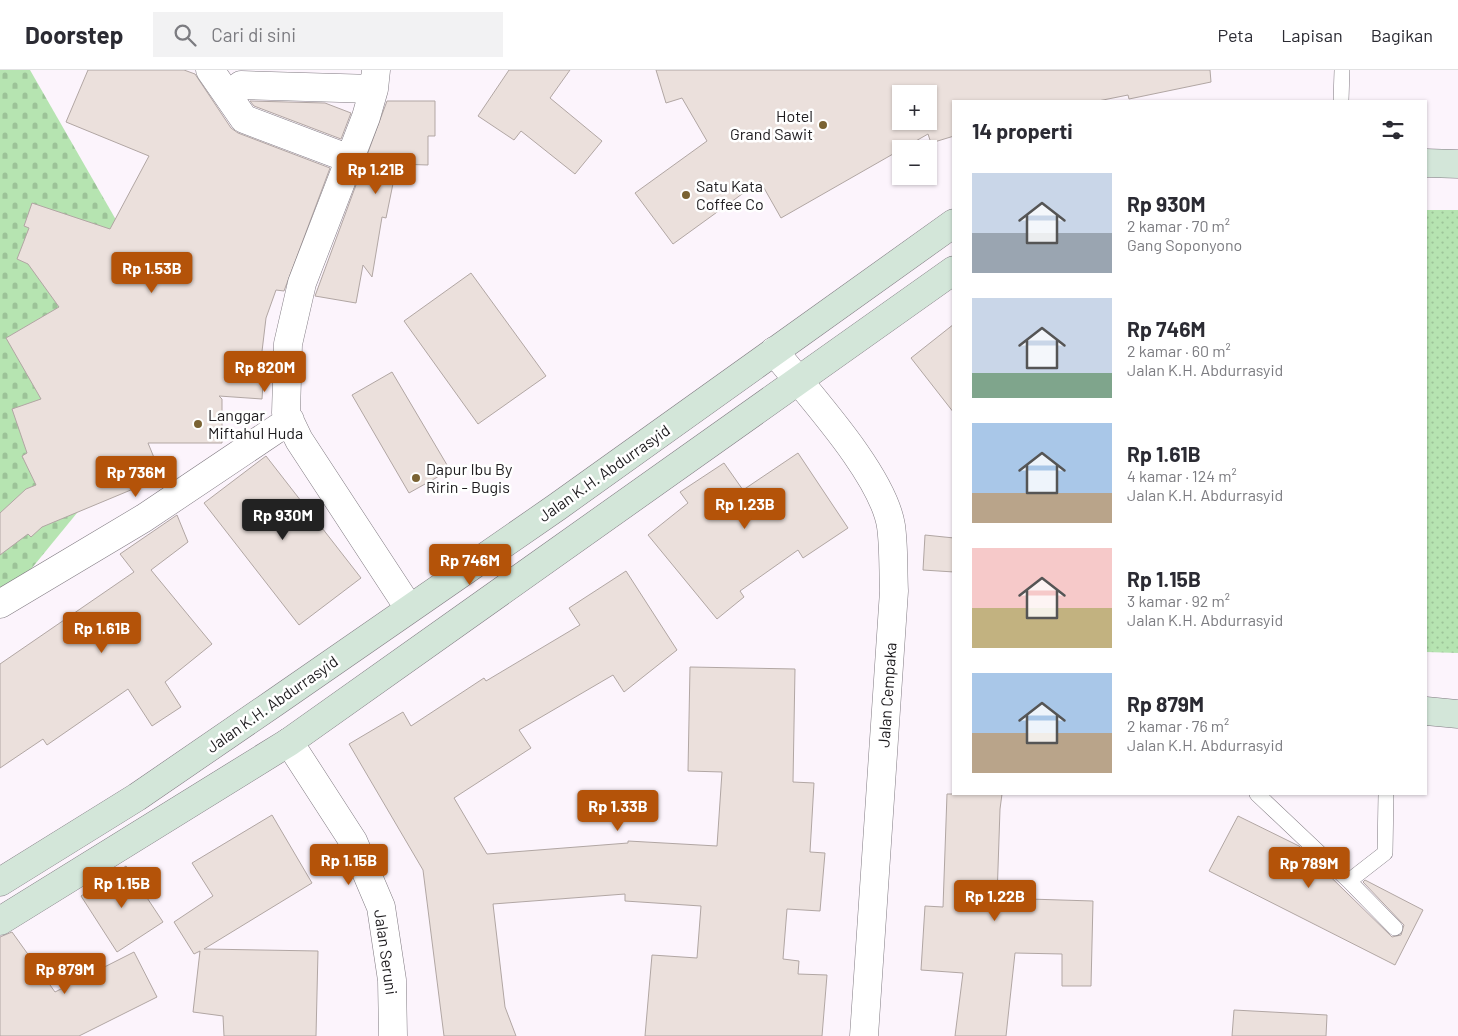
<!DOCTYPE html>
<html lang="id">
<head>
<meta charset="utf-8">
<style>
	:root { --surface:#fff; --page:#f2f2f3; --text:#2b2b33; --muted:#7c7c81; --line:#e1e1e2; --accent:#b45309 }
	body { margin:0; font-family:Barlow,sans-serif; background:var(--page); color:var(--text); height:100vh; display:flex; flex-direction:column; font-size:19px; white-space:nowrap }
	* { box-sizing:border-box; margin:0 }
	p { font-size:16px; color:var(--muted) }
	.icon { flex:none; width:28px; height:28px; fill:none; stroke:currentColor; stroke-width:2; stroke-linecap:round; stroke-linejoin:round }
	.map { position:relative; flex:1; overflow:hidden }
	.side { position:absolute; left:952px; top:30px; width:475px; height:695px; display:flex; flex-direction:column; background:var(--surface); border-radius:0px; box-shadow:0 1px 4px #0004 }
	.side>* { flex:none }
	.fabs { position:absolute; left:892px; top:15px; display:grid; gap:10px }
	.fabs a { display:grid; place-items:center; width:45px; height:45px; border-radius:0px; background:var(--surface); box-shadow:0 1px 4px #0004; font-size:25px }
	.price { position:absolute; translate:-50% -42px; padding:0 11px; border-radius:5px; background:var(--accent); color:#fff; font-size:16px; line-height:32px; filter:drop-shadow(0 1px 2px #0008) }
	.price::after { content:''; position:absolute; left:50%; top:30px; width:15px; height:11px; margin-left:-8px; background:inherit; clip-path:polygon(0 0,100% 0,50% 100%) }
	.price.on { background:#222; color:#fff }
	ul { padding:0; list-style:none }
	li { display:flex; align-items:center; gap:15px; height:125px; padding:0 20px }
	li span { display:grid; place-items:center; flex:none; width:140px; height:100px; border-radius:0px; color:#555 }
	li>.icon { margin-inline-start:auto }
	span .icon { width:60px; height:60px; fill:#fffc; stroke-width:1 }
	li b { font-size:21px }
	h2 { display:flex; justify-content:space-between; align-items:center; height:60px; padding:0 20px; font-size:21px }
	header { display:flex; align-items:center; gap:30px; box-sizing:border-box; height:70px; padding:0 25px; background:var(--surface); border-bottom:1px solid var(--line) }
	header strong { font-size:24px }
	nav { display:flex; gap:28px; margin-inline-start:auto; font-size:18px }
	.search { width:350px; height:45px; background:var(--page); display:flex; align-items:center; gap:12px; box-sizing:border-box; padding:0 18px; border-radius:0px; color:var(--muted); font-size:19px }
	.map>svg:first-child { display:block }
</style>
</head>
<body>
<header>
<strong>Doorstep</strong>
<div class="search"><svg class="icon" aria-label="search" viewBox="0 0 24 24"><circle cx="10" cy="10" r="6"/><path d="M15 15l6 6"/></svg>Cari di sini</div>
<nav><a>Peta</a><a>Lapisan</a><a>Bagikan</a></nav>
</header>
<div class="map">
<svg width="1458" height="966" viewBox="0 0 1458 966">
	<defs>
		<pattern id="grass-dots" width="8" height="8" patternUnits="userSpaceOnUse" patternTransform="scale(1.25)"><rect width="8" height="8" fill="#b6e4b1"/><path d="M2 2h.1M6 6h.1" fill="none" stroke="#9cc398" stroke-width="1.8" stroke-linecap="round"/></pattern>
		<pattern id="cemetery-stones" width="16" height="16" patternUnits="userSpaceOnUse" patternTransform="scale(1.25)"><rect width="16" height="16" fill="#b6e4b1"/><path d="M2 7V4a2 2 0 0 1 4 0v3zM10 15v-3a2 2 0 0 1 4 0v3z" fill="#9cc398"/></pattern>
	</defs>
	<rect width="100%" height="100%" fill="#fcf4fc"/>
	<path fill="url(#grass-dots)" d="M1426,140H1458V583L1426,582Z"/>
	<path fill="url(#cemetery-stones)" d="M0,0H30L135,183L131,377L0,537Z"/>
	<path fill="#ebe0dc" stroke="#b1a6a3" fill-rule="evenodd" d="M88,0H184L195,4L231,58L238,63L330,98L284,221L276,220L266,248L260,298L264,299L262,329L219,326L222,329V373H148L162,407L42,457L31,467L28,464L0,485V443L26,419L36,415L22,386L27,383L12,339L41,329L6,268L59,237L28,194L17,189L29,158L24,156L32,133L110,159L149,86L66,52Z
		M509,0H570L550,28L602,71L575,104L521,61L514,70L478,46Z
		M656,0H1210L1211,12L1129,29L1128,25L1098,31H954V66L931,73L928,64L781,148L760,111L673,174L635,123L707,71L682,28L666,33ZM901,24H929V51H901Z
		M250,31L325,33L351,43L341,69L254,36Z
		M387,31H435V66H428V95L397,94L386,148L382,147L372,207L363,195L356,233L315,226Z
		M471,203L546,306L478,354L404,251Z
		M954,254V343L911,288Z
		M392,302L450,400L409,423L352,325Z
		M798,383L848,458L803,488L798,480L740,521L744,527L717,549L648,465L688,433L680,422L724,393L743,420Z
		M266,386L361,508L299,555L204,433Z
		M177,445L188,472L151,500L212,574L165,612L181,637L152,656L128,619L47,675L43,669L0,698V594L134,502L120,484Z
		M925,465L954,468V502L923,500Z
		M626,501L677,580L624,622L613,605L519,660L531,678L454,728L487,784L628,773V771L717,776L722,702L688,701L690,597L795,599L793,712L814,713L810,782L825,783L820,841L787,839L783,889L799,891L798,904L827,905L822,966H645L652,885L697,888L701,836L625,831V824L493,834L505,937L516,966H444L423,800L349,674L403,642L411,656L484,608L486,611L580,555L569,538Z
		M947,724H1002L1000,739L997,828L1093,831L1091,916H1062V884L1015,883L1006,966H955L963,903L921,900L925,836L943,837Z
		M272,745L312,813L204,879L318,881L316,966H224L223,946L193,942L200,881L194,884L174,852L213,826L192,793Z
		M1238,746L1299,776L1392,867L1401,865L1404,855L1363,812L1365,810L1423,840L1395,895L1209,801Z
		M126,796L163,852L117,882L81,826Z
		M12,862L55,922L134,882L157,927L79,966H0V867Z
		M1234,940L1327,945L1326,966H1232Z"/>
	<g fill="none" stroke-linecap="round" stroke-linejoin="round">
		<defs>
			<path id="lane" d="M1341,31L1342,0
				M1257,724L1349,811L1395,858
				M1349,811L1385,783L1386,724"/>
			<path id="street" d="M210,0L244,49L350,89
				M376,0L374,19L366,47L302,213L288,274L286,343L299,370L409,538
				M241,15L374,19
				M774,281C808,324 883,404 891,456C894,477 893,500 894,521L864,966
				M0,534L144,448L290,350
				M289,672L353,771L381,837L392,910L393,966"/>
			<path id="secondary" d="M1426,93L1458,94
				M1426,641L1458,644
				M0,812L137,727L274,633L557,437L954,153
				M0,851L289,672L954,200"/>
		</defs>
		<use href="#lane" stroke="#817b82" stroke-width="16"/>
		<use href="#street" stroke="#817b82" stroke-width="29"/>
		<use href="#secondary" stroke="#817b82" stroke-width="29"/>
		<use href="#lane" stroke="#fff" stroke-width="15"/>
		<use href="#street" stroke="#fff" stroke-width="28"/>
		<use href="#secondary" stroke="#d3e6d9" stroke-width="28"/>
	</g>
	<g fill="#7a6232" stroke="#fff" stroke-width="2">
		<circle cx="823" cy="55" r="5"/>
		<circle cx="686" cy="125" r="5"/>
		<circle cx="198" cy="354" r="5"/>
		<circle cx="416" cy="408" r="5"/>
	</g>
	<g text-anchor="middle" stroke-width="5" stroke-linejoin="round" paint-order="stroke">
		<g font-size="16" fill="#1d1b1e" stroke="#fff" text-anchor="start">
			<text x="813" y="52" text-anchor="end">Hotel<tspan x="813" dy="18">Grand Sawit</tspan></text>
			<text x="696" y="122">Satu Kata<tspan x="696" dy="18">Coffee Co</tspan></text>
			<text x="208" y="351">Langgar<tspan x="208" dy="18">Miftahul Huda</tspan></text>
			<text x="426" y="405">Dapur Ibu By<tspan x="426" dy="18">Ririn - Bugis</tspan></text>
		</g>
		<g font-size="16" fill="#1d1b1e" stroke="#fff">
			<text transform="translate(604 403) rotate(-35)" y="6">Jalan K.H. Abdurrasyid</text>
			<text transform="translate(887 625) rotate(-86)" y="6">Jalan Cempaka</text>
			<text transform="translate(272 634) rotate(-35)" y="6">Jalan K.H. Abdurrasyid</text>
			<text transform="translate(386 882) rotate(82)" y="6">Jalan Seruni</text>
		</g>
	</g>
</svg>
<div class="fabs">
<a>+</a>
<a>−</a>
</div>
<b class="price" style="left:376px;top:125px">Rp 1.21B</b>
<b class="price" style="left:152px;top:224px">Rp 1.53B</b>
<b class="price" style="left:265px;top:323px">Rp 820M</b>
<b class="price" style="left:136px;top:428px">Rp 736M</b>
<b class="price" style="left:745px;top:460px">Rp 1.23B</b>
<b class="price on" style="left:283px;top:471px">Rp 930M</b>
<b class="price" style="left:470px;top:516px">Rp 746M</b>
<b class="price" style="left:102px;top:584px">Rp 1.61B</b>
<b class="price" style="left:618px;top:762px">Rp 1.33B</b>
<b class="price" style="left:349px;top:816px">Rp 1.15B</b>
<b class="price" style="left:1309px;top:819px">Rp 789M</b>
<b class="price" style="left:122px;top:839px">Rp 1.15B</b>
<b class="price" style="left:995px;top:852px">Rp 1.22B</b>
<b class="price" style="left:65px;top:925px">Rp 879M</b>
<section class="side">
<h2>14 properti<svg class="icon" aria-label="filters" viewBox="0 0 24 24"><path d="M4 7h16M4 17h16"/><circle cx="9" cy="7" r="2"/><circle cx="15" cy="17" r="2"/></svg></h2>
<ul>
<li><span style="background:linear-gradient(#c9d6e8 60%,#9aa5b1 0)"><svg class="icon" aria-label="home" viewBox="0 0 24 24"><path d="M3 11l9-7 9 7M6 9v11h12V9"/></svg></span><div><b>Rp 930M</b><p>2 kamar · 70 m²</p><p>Gang Soponyono</p></div></li>
<li><span style="background:linear-gradient(#c9d6e8 75%,#7fa58c 0)"><svg class="icon" aria-label="home" viewBox="0 0 24 24"><path d="M3 11l9-7 9 7M6 9v11h12V9"/></svg></span><div><b>Rp 746M</b><p>2 kamar · 60 m²</p><p>Jalan K.H. Abdurrasyid</p></div></li>
<li><span style="background:linear-gradient(#a9c7e8 70%,#b9a48a 0)"><svg class="icon" aria-label="home" viewBox="0 0 24 24"><path d="M3 11l9-7 9 7M6 9v11h12V9"/></svg></span><div><b>Rp 1.61B</b><p>4 kamar · 124 m²</p><p>Jalan K.H. Abdurrasyid</p></div></li>
<li><span style="background:linear-gradient(#f6c9c9 60%,#c2b280 0)"><svg class="icon" aria-label="home" viewBox="0 0 24 24"><path d="M3 11l9-7 9 7M6 9v11h12V9"/></svg></span><div><b>Rp 1.15B</b><p>3 kamar · 92 m²</p><p>Jalan K.H. Abdurrasyid</p></div></li>
<li><span style="background:linear-gradient(#a9c7e8 60%,#b9a48a 0)"><svg class="icon" aria-label="home" viewBox="0 0 24 24"><path d="M3 11l9-7 9 7M6 9v11h12V9"/></svg></span><div><b>Rp 879M</b><p>2 kamar · 76 m²</p><p>Jalan K.H. Abdurrasyid</p></div></li>
</ul>
</section>
</div>
</body>
</html>
